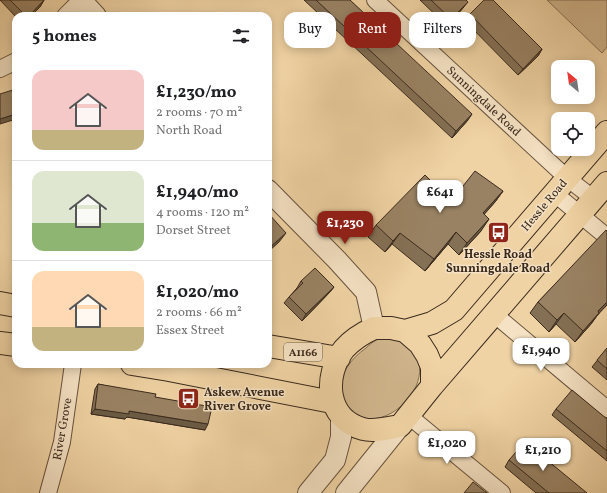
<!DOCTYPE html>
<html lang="en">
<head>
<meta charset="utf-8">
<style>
	:root { --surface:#fff; --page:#f2f2f2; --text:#202124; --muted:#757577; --line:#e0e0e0; --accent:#8f2418 }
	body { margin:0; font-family:Vollkorn,serif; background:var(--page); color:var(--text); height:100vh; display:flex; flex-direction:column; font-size:15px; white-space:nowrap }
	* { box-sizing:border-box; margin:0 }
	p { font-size:13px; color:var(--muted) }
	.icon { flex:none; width:22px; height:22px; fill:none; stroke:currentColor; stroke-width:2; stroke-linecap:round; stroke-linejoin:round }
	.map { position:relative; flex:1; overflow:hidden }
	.side { position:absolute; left:12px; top:12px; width:260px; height:356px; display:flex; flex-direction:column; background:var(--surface); border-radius:12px; box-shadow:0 2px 10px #0003 }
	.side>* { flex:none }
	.top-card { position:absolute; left:284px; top:12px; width:263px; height:36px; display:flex; gap:8px }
	.needle { width:26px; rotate:331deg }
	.buttons { position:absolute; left:551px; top:60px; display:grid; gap:8px }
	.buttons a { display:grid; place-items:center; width:44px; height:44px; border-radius:8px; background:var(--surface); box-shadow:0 2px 10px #0003; font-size:20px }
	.price { position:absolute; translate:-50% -34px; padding:0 9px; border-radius:8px; background:#fff; color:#222; font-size:13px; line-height:26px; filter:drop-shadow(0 1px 2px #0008) }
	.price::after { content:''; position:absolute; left:50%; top:24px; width:12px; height:9px; margin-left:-6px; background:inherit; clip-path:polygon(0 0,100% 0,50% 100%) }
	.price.selected { background:var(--accent); color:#fff }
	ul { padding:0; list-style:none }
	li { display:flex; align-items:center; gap:12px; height:100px; padding:0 20px }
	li+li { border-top:1px solid var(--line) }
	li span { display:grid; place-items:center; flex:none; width:112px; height:80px; border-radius:12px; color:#555 }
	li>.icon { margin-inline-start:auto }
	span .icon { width:48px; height:48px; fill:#fffc; stroke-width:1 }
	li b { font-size:17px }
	h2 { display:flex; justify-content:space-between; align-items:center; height:48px; padding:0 20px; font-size:17px }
	.chip { padding:0 14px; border-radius:12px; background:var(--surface); box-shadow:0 2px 10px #0003; font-size:14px; line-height:36px }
	.chip.selected { background:var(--accent); color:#fff }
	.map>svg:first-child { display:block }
</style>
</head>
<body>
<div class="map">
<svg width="607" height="493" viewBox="0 0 607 493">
	<rect width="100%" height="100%" fill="#f0d3a4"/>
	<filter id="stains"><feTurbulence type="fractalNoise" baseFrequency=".005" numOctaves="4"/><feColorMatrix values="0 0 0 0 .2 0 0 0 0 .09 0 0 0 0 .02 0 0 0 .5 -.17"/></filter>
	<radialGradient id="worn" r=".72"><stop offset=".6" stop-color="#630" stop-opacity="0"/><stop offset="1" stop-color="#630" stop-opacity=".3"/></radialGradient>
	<path fill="#d1b68d" stroke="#867055" d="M547,0H607V47L602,53Z
		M391,337C395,339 401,340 405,343C450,376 380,446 347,408C343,404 342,396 342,390C341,371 351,359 366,348C369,345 373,342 376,340C380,338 386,338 391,337Z"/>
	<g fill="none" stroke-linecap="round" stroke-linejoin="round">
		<defs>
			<path id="minor" d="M375,0L567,178L594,199
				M65,16L81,0
				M0,69L16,61
				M554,193L607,237
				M494,314L607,409
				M409,416L502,493
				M48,493L62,442L73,364"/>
			<path id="tertiary" d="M81,0L96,16
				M268,190L337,260L366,292L374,328
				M308,493L335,460L341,437V417
				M346,493L400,426"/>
			<path id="primary" d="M0,303L16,306
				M374,328H391L405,331L420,344L427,355L432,367V386L400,426C388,428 374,432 363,429C326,419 323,376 344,349C353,339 363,333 374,328Z
				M405,331L432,323L454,310L607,132
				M0,343L16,345
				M268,346L339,358
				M132,364L169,370L332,402
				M432,386L607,183"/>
		</defs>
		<use href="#minor" stroke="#68543f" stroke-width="18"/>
		<use href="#tertiary" stroke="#68543f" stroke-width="22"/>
		<use href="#primary" stroke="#3a2a1d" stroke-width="24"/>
		<use href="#minor" stroke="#f5e2c4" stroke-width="16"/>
		<use href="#tertiary" stroke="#f5e2c4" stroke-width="20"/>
		<use href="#primary" stroke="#f0d3a4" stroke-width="22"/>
	</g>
	<path fill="#847055" stroke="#3a2a1d" d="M0,0H44L40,7L31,16H16V17Z
		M304,0H350L468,120L452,138Z
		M420,0H466L463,8L447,26Z
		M470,14L542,49L538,56L518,75L465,21Z
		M503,191L495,202L484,214L481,231L459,255L448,244L425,271L392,244L385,252L368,237L376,225L451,201Z
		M607,231V305L599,313L591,324L575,342L556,324L549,332L530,313L538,302Z
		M301,281L334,287L329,293L302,321L284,303L289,297L297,288Z
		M607,348V380L592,367Z
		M98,384L155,397L205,430L127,417L125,419L91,414L95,389Z
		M556,409L607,419V461L552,415Z
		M509,460L587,493H536L505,467Z"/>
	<path fill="#6b5b45" stroke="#3a2a1d" d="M44,0L40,7L31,16H29Z
		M468,2L463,8L447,26L451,19Z
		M542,49L538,56L518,75L523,69Z
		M16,114V119L0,124V119Z
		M472,114L468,120L452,138L456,131Z
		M503,191L495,202L475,225L483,213Z
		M489,219L481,231L459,255L467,243Z
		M456,232L448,244L425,271L434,259Z
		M286,233L279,242L268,252V249Z
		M400,233L392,244L385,252L393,241Z
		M334,287L329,293L302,321L306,314Z
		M607,302V305L590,323L598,311Z
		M564,313L556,324L549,332L557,320Z
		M599,313L591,324L575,342L583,331Z
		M95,409L129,411L208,424L205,430L127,417L125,419L91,414Z"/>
	<path fill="#998263" stroke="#3a2a1d" d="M10,0H44L29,16H26Z
		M316,0H350L472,114L456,131Z
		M431,0H466L468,2L451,19Z
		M484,0H493L542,49L523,69L470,14Z
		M16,89V114L0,119V94Z
		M475,171L503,191L483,213L489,219L467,243L456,232L434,259L400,233L393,241L376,225L425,175L451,201Z
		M268,213L286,233L268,249Z
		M606,230L607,231V302L598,311L599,313L583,331L564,313L557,320L538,302Z
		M315,268L334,287L306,314L289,297L303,283L301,281Z
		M268,278L271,279L268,298Z
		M607,348V369L597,360Z
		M98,384L156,394L155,397L212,407L208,424L129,411V414L95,409Z
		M572,390L607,419V451L556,409Z
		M525,442L587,493H549L509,460Z
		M473,482L487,493H464Z"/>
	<defs>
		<symbol id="bus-square" viewBox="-11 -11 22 22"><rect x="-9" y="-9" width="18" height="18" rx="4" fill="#8f2418" stroke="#f5e2c4"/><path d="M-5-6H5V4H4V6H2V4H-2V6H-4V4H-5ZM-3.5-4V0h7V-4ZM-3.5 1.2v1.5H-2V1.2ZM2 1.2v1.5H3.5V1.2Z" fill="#fff"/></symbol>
	</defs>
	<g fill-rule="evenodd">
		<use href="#bus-square" x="486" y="220" width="25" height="25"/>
		<use href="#bus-square" x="176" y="386" width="25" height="25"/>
	</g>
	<g text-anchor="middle" stroke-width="3" stroke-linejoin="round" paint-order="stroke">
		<rect fill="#f5e2c4" stroke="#72614f" stroke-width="1" x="284" y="343" width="38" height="18" rx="3"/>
		<g font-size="11" font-weight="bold" fill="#3a2a1d">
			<text x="303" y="356">A1166</text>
		</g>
		<g font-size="12" fill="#3a2a1d" stroke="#f5e2c4">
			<text transform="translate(484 101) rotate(43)" y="4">Sunningdale Road</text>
			<text transform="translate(544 205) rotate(-50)" y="4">Hessle Road</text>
			<text transform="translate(62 429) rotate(-80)" y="4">River Grove</text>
		</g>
		<g font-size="12" font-weight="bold" fill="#3a2a1d" stroke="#f5e2c4">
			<text x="498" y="258">Hessle Road<tspan x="498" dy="14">Sunningdale Road</tspan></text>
			<text x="204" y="396" text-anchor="start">Askew Avenue<tspan x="204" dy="14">River Grove</tspan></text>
		</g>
	</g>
	<rect width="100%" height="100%" filter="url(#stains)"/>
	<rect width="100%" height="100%" fill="url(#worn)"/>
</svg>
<div class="buttons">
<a><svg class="needle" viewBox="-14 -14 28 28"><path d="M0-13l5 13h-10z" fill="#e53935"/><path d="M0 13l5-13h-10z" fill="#757577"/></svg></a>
<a><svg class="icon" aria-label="locate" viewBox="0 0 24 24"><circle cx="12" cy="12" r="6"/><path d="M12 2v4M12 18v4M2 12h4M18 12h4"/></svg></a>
</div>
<b class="price" style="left:440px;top:214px">£641</b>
<b class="price selected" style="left:345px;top:245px">£1,230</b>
<b class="price" style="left:541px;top:372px">£1,940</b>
<b class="price" style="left:447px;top:465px">£1,020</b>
<b class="price" style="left:543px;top:472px">£1,210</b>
<div class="top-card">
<a class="chip">Buy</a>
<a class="chip selected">Rent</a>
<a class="chip">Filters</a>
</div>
<section class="side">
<h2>5 homes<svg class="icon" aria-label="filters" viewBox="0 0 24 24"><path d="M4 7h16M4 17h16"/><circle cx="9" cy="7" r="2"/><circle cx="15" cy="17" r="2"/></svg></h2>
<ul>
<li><span style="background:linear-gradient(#f6c9c9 75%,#c2b280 0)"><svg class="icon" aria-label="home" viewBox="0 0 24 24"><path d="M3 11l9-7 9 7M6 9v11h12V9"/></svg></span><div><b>£1,230/mo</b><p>2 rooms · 70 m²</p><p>North Road</p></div></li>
<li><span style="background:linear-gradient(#dfe7d0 65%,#8fb573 0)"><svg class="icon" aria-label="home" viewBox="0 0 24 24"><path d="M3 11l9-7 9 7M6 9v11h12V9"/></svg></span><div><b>£1,940/mo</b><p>4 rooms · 120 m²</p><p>Dorset Street</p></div></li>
<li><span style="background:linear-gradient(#ffd9b3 70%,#c2b280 0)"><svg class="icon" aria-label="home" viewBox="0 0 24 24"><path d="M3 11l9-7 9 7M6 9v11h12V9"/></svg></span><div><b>£1,020/mo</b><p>2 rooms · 66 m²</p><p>Essex Street</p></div></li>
</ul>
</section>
</div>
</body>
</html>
